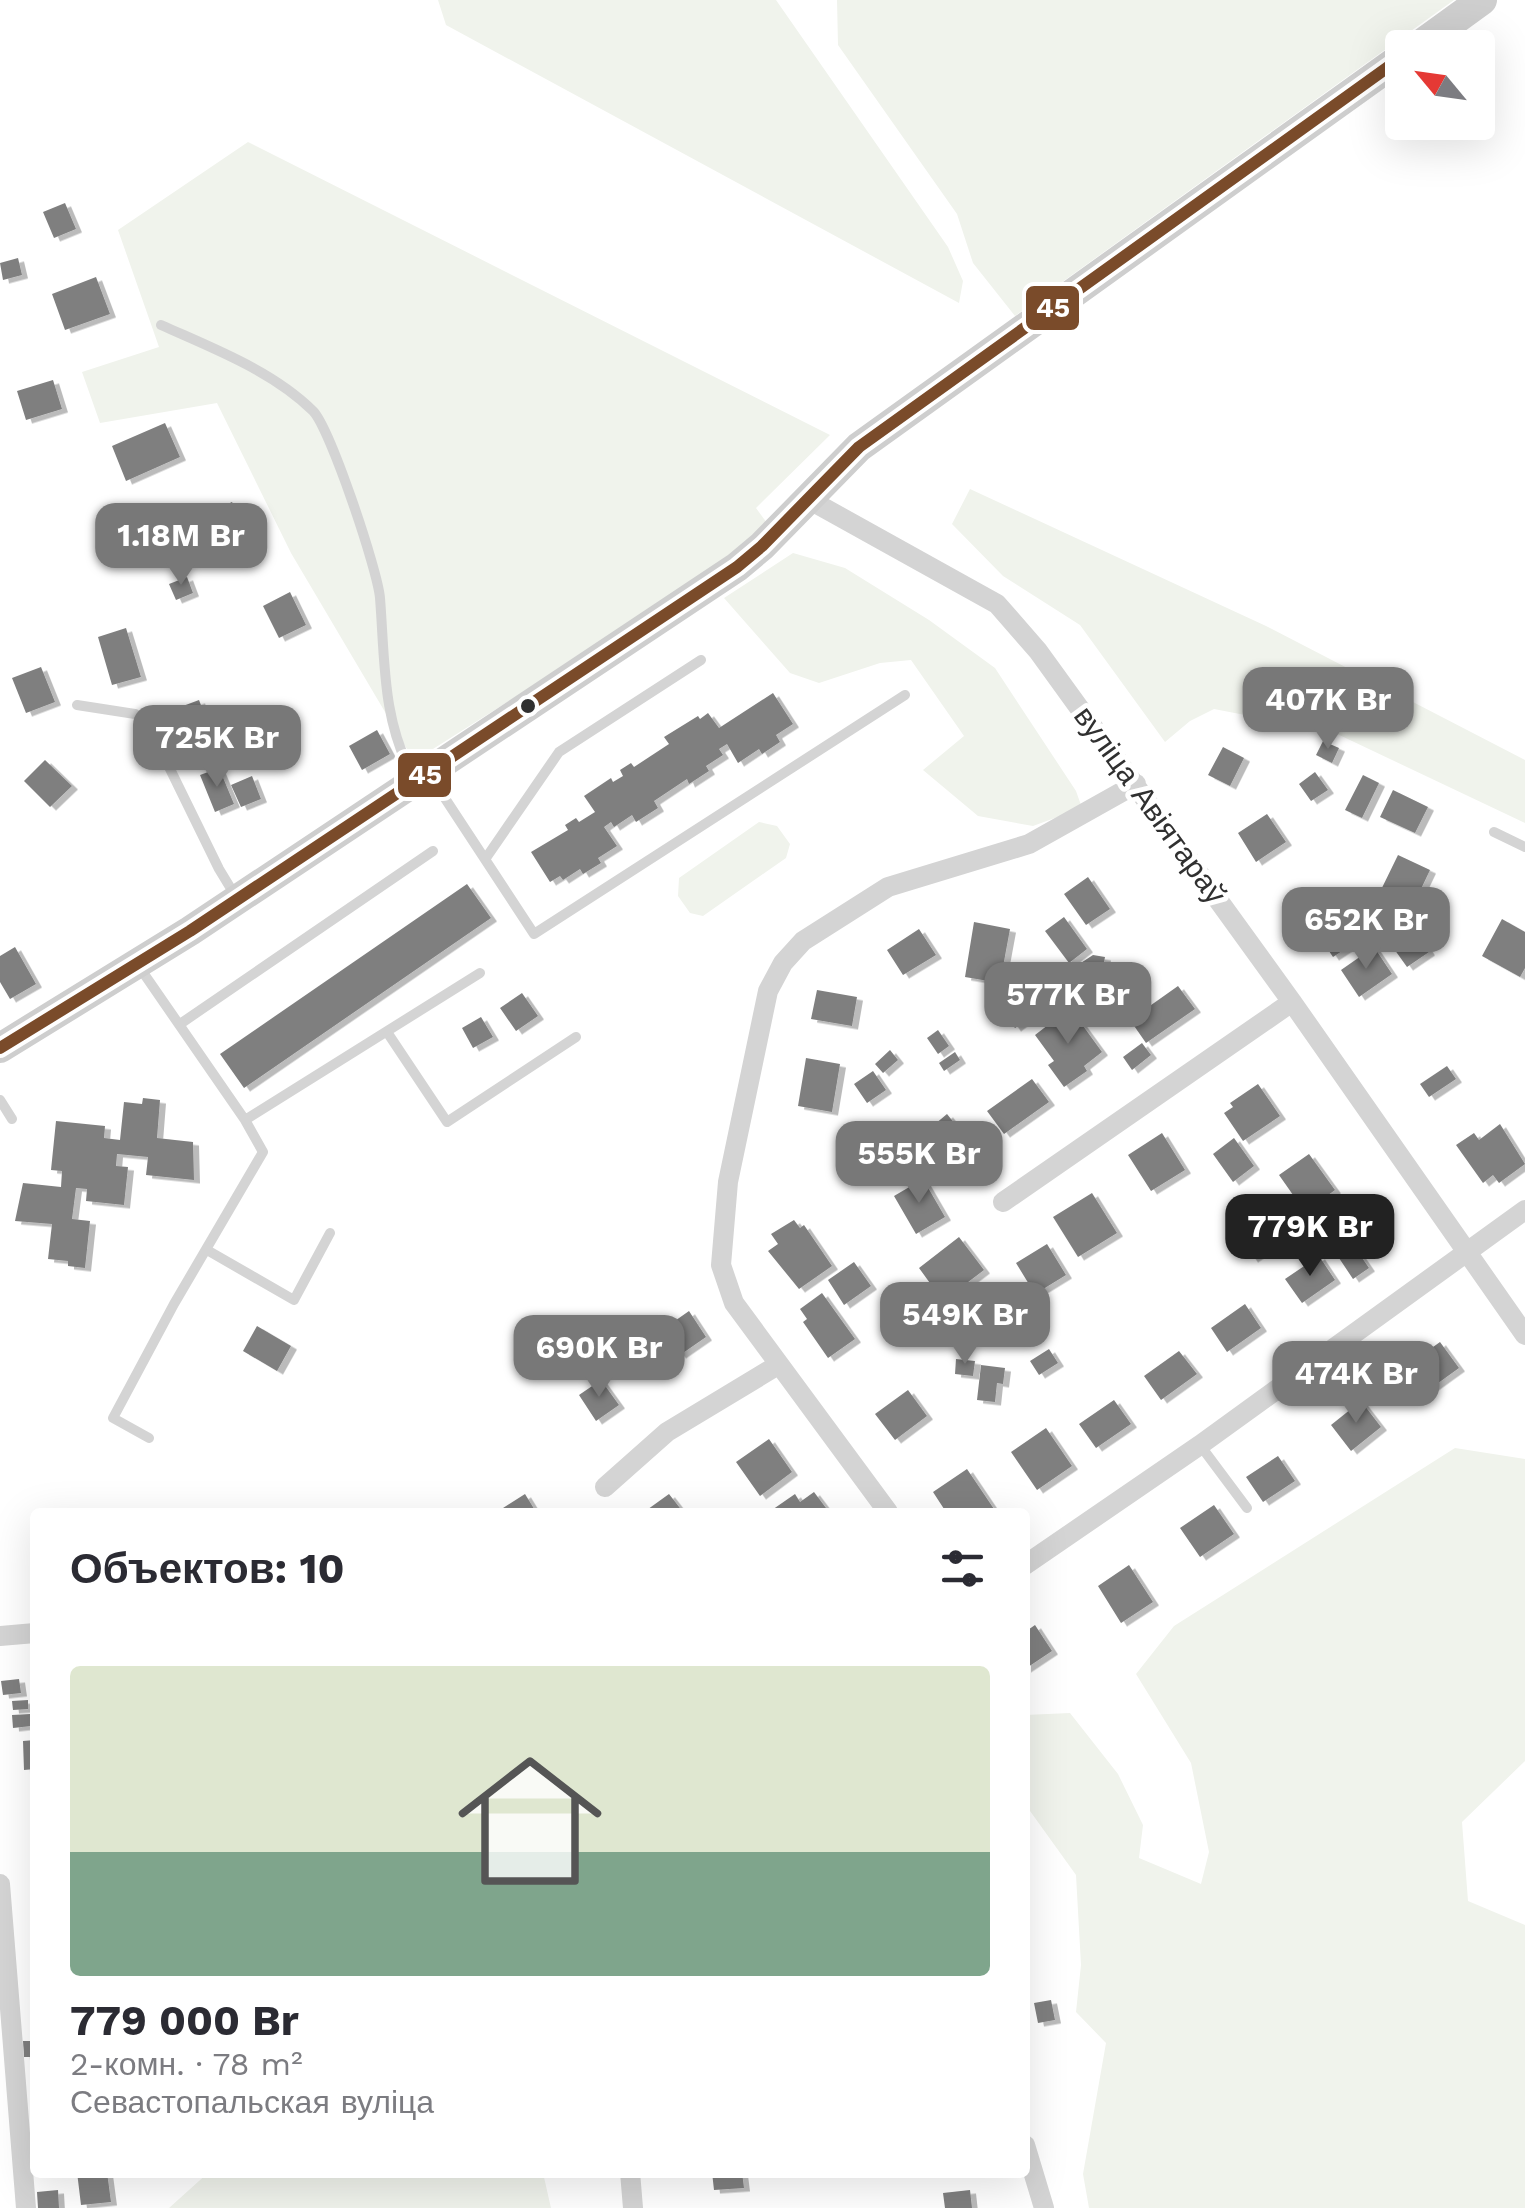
<!DOCTYPE html>
<html lang="ru">
<head>
<meta charset="utf-8">
<style>
	:root { --surface:#fff; --page:#f2f2f3; --text:#2b2b33; --muted:#7c7c81; --accent:#787878 }
	body { margin:0; font-family:"Work Sans",sans-serif; background:var(--page); color:var(--text); height:100vh; display:flex; flex-direction:column; font-size:38px; white-space:nowrap }
	* { box-sizing:border-box; margin:0 }
	p { font-size:32px; color:var(--muted) }
	.icon { flex:none; width:55px; height:55px; fill:none; stroke:currentColor; stroke-width:2; stroke-linecap:round; stroke-linejoin:round }
	.map { position:relative; flex:1; overflow:hidden }
	.details { position:absolute; left:30px; top:1508px; width:1000px; height:670px; display:flex; flex-direction:column; background:var(--surface); border-radius:10px; box-shadow:0 10px 40px #0002 }
	.details>* { flex:none }
	.needle { width:65px; rotate:299deg }
	.buttons { position:absolute; left:1385px; top:30px; display:grid; gap:20px }
	.buttons a { display:grid; place-items:center; width:110px; height:110px; border-radius:10px; background:var(--surface); box-shadow:0 10px 40px #0002; font-size:50px }
	.price { position:absolute; translate:-50% -85px; padding:0 22px; border-radius:20px; background:var(--accent); color:#fff; font-size:32px; line-height:65px; filter:drop-shadow(0 2px 5px #0008) }
	.price::after { content:''; position:absolute; left:50%; top:60px; width:30px; height:22px; margin-left:-15px; background:inherit; clip-path:polygon(0 0,100% 0,50% 100%) }
	.price.selected { background:#222; color:#fff }
	ul { padding:0; list-style:none }
	li { display:grid; align-content:center; gap:20px; height:530px; padding:0 40px }
	li span { display:grid; place-items:center; height:310px; border-radius:10px; color:#555 }
	li>.icon { margin-inline-start:auto }
	span .icon { width:180px; height:180px; fill:#fffc; stroke-width:1 }
	li b { font-size:42px }
	h2 { display:flex; justify-content:space-between; align-items:center; height:120px; padding:0 40px; font-size:42px }
	.map>svg:first-child { display:block }
</style>
</head>
<body>
<div class="map">
<svg width="1525" height="2208" viewBox="0 0 1525 2208">
	<defs>
		<filter id="shadow"><feDropShadow dx="6" dy="3.5" stdDeviation="0" flood-color="#0004"/></filter>
	</defs>
	<rect width="100%" height="100%" fill="#fff"/>
	<path fill="#f0f3ec" d="M438,0H776L948,247L963,281L959,303L446,25Z
		M837,0H1454L1015,316L973,263L957,214L838,45Z
		M248,142L830,435L756,508L767,523L694,584L414,761L291,553L217,403L100,423L82,372L159,347L118,230Z
		M970,489L1266,626L1525,760V823L1333,732L1214,709L1190,721L1165,742L1080,625L1003,576L952,524Z
		M793,553L845,568L929,620L995,668L1076,791L1082,808L1033,826L978,816L923,770L964,736L911,660L880,663L819,683L790,673L724,598Z
		M759,822L777,826L790,844L786,858L703,916L690,913L678,896L679,878Z
		M1455,1448L1525,1459V1761L1462,1822L1468,1901L1525,1925V2208H1089L1083,2174L1106,2043L1076,2012L1081,1965L1076,1875L1025,1804V1715L1070,1713L1118,1774L1143,1825L1139,1858L1201,1884L1209,1852L1191,1763L1136,1674L1174,1626Z
		M209,2172L543,2173L551,2208H169Z"/>
	<path fill="#7f7f7f" filter="url(#shadow)" d="M65,203L76,229L54,238L43,212Z
		M18,258L22,275L3,280L0,263Z
		M96,277L110,314L65,330L52,294Z
		M53,380L62,409L26,420L17,391Z
		M165,423L180,457L126,481L112,446Z
		M232,502L246,530L209,548L196,519Z
		M187,577L193,593L176,600L169,584Z
		M290,592L306,625L279,638L263,606Z
		M126,628L141,677L112,685L98,637Z
		M41,667L55,702L26,713L12,678Z
		M773,693L793,724L776,735L780,742L762,754L759,749L738,763L727,744L719,749L723,755L706,766L709,771L689,784L687,779L654,801L658,808L636,822L632,815L614,827L611,822L604,827L617,846L598,858L601,863L583,874L580,869L563,880L560,876L550,882L531,852L568,830L565,825L576,818L579,822L595,812L584,796L611,778L613,782L623,776L620,770L631,763L634,767L669,744L664,737L698,716L700,719L708,713L719,728Z
		M199,700L215,742L191,752L175,709Z
		M377,730L390,754L362,770L349,746Z
		M1323,741L1339,748L1332,763L1316,755Z
		M1223,747L1244,758L1230,786L1208,775Z
		M45,760L72,786L50,807L24,781Z
		M219,768L234,804L215,812L200,775Z
		M1315,772L1328,790L1311,801L1299,784Z
		M1363,775L1379,783L1362,818L1345,810Z
		M252,776L261,799L241,807L231,785Z
		M1393,790L1428,807L1415,833L1380,817Z
		M1267,814L1286,842L1256,862L1238,833Z
		M1398,855L1430,870L1410,912L1378,896Z
		M1088,877L1110,909L1086,925L1064,894Z
		M467,884L491,918L244,1088L220,1054Z
		M1350,916L1363,937L1333,957L1319,936Z
		M1064,917L1087,949L1069,963L1045,931Z
		M1502,919L1525,932V968L1520,977L1482,956Z
		M974,922L1010,929L1000,983L965,977Z
		M919,929L936,955L903,975L887,950Z
		M1415,930L1429,952L1407,967L1392,946Z
		M15,947L36,984L10,999L0,982V956Z
		M1374,947L1392,974L1359,997L1341,970Z
		M1093,955L1105,957L1100,982L1073,968Z
		M1178,986L1195,1009L1146,1043L1130,1020Z
		M817,990L857,997L852,1026L811,1019Z
		M522,993L538,1016L516,1031L500,1008Z
		M1022,1004L1031,1016L1015,1028L1006,1015Z
		M1070,1008L1102,1052L1084,1066L1087,1071L1064,1087L1048,1065L1054,1061L1035,1035Z
		M481,1017L493,1037L473,1048L462,1028Z
		M938,1030L949,1046L938,1054L927,1038Z
		M1142,1043L1151,1055L1132,1070L1123,1057Z
		M890,1050L898,1060L883,1073L875,1064Z
		M955,1052L960,1060L944,1071L939,1063Z
		M806,1058L840,1064L832,1112L798,1106Z
		M1447,1066L1456,1079L1429,1097L1420,1084Z
		M873,1071L886,1090L867,1103L854,1084Z
		M1032,1079L1049,1102L1004,1134L987,1111Z
		M1258,1084L1280,1116L1243,1141L1224,1113L1233,1107L1230,1103Z
		M143,1098L160,1100L157,1138L193,1142L194,1180L146,1175L148,1157L117,1154L116,1166L128,1167L124,1205L86,1201L87,1189L76,1188L72,1219L90,1221L85,1268L68,1266V1261L48,1259L52,1224L15,1221L23,1183L61,1187L62,1171L51,1170L56,1121L105,1126L104,1138L120,1140L124,1102L142,1104Z
		M947,1114L967,1139L942,1160L922,1135Z
		M1500,1124L1525,1164L1499,1183L1493,1175L1483,1183L1456,1145L1474,1133L1479,1140Z
		M980,1132L990,1147L980,1155L969,1139Z
		M1162,1133L1185,1170L1151,1191L1128,1155Z
		M1234,1138L1254,1166L1233,1182L1213,1154Z
		M881,1142L907,1148L903,1168L877,1163Z
		M1309,1154L1335,1190L1305,1212L1279,1175Z
		M923,1179L945,1217L916,1234L894,1196Z
		M1092,1193L1117,1233L1078,1257L1053,1217Z
		M794,1220L800,1228L804,1225L832,1266L799,1289L768,1251L778,1244L771,1234Z
		M1340,1226L1369,1268L1353,1279L1325,1237Z
		M1258,1229L1270,1247L1252,1259L1240,1241Z
		M959,1237L984,1270L943,1301L919,1268Z
		M1047,1244L1066,1275L1035,1294L1016,1263Z
		M1319,1256L1335,1280L1302,1303L1285,1279Z
		M854,1262L871,1286L844,1305L828,1280Z
		M822,1293L855,1339L828,1358L803,1322L807,1319L800,1309Z
		M1245,1304L1261,1328L1227,1352L1211,1328Z
		M948,1308L981,1311L978,1338L946,1335Z
		M689,1311L706,1337L680,1355L662,1330Z
		M257,1326L291,1346L277,1371L243,1351Z
		M1440,1342L1459,1368L1416,1399L1397,1373Z
		M1049,1349L1058,1363L1039,1375L1030,1361Z
		M1179,1351L1197,1374L1161,1400L1144,1376Z
		M956,1359L975,1361L973,1376L955,1374Z
		M981,1365L1005,1368L1003,1384L997,1383L995,1402L977,1400Z
		M601,1380L619,1405L596,1421L579,1395Z
		M908,1390L927,1416L895,1440L875,1414Z
		M1114,1400L1131,1424L1096,1448L1079,1424Z
		M1361,1401L1381,1427L1351,1451L1331,1425Z
		M1046,1428L1072,1466L1037,1490L1011,1452Z
		M769,1439L792,1472L760,1496L736,1462Z
		M1278,1456L1295,1481L1263,1502L1246,1477Z
		M967,1469L996,1512H946L933,1492Z
		M814,1492L829,1512H769L795,1494L800,1502Z
		M525,1494L536,1512H506L503,1508Z
		M669,1494L683,1512H644Z
		M1214,1505L1234,1534L1200,1557L1180,1528Z
		M1129,1565L1153,1602L1121,1623L1098,1586Z
		M1035,1625L1052,1651L1025,1669V1632Z
		M19,1679L21,1693L3,1695L1,1681Z
		M28,1700V1709L13,1710L12,1701Z
		M30,1714L31,1726L13,1728L12,1715Z
		M35,1740V1769L24,1770L23,1741Z
		M1051,2000L1055,2020L1038,2023L1034,2003Z
		M23,2041H35V2057H24Z
		M77,2172H107L111,2202L81,2205Z
		M712,2172H742L744,2188L714,2190Z
		M58,2190L59,2208H38L37,2192Z
		M970,2190L972,2208H945L943,2193Z"/>
	<g fill="none" stroke-linecap="round" stroke-linejoin="round">
		<path stroke="#d4d4d4" stroke-width="10" d="M161,325C212,348 273,371 313,411C330,428 378,571 380,598C385,660 382,720 413,776
			M77,705L135,714L148,724L219,869L236,897
			M429,774L534,934L905,695
			M1494,832L1525,847
			M486,858L559,752L701,660
			M140,968L245,1120
			M180,1024L433,851
			M387,1032L447,1122L576,1037
			M0,1100L12,1119
			M207,1250L294,1300L330,1233
			M149,1438L113,1418L174,1304L263,1152L245,1120L480,973
			M1200,1445L1247,1508"/>
		<path stroke="#d4d4d4" stroke-width="20" d="M808,499L997,604L1038,651L1292,1002L1525,1335
			M1003,1202L1292,1002
			M605,1487L667,1432L778,1365
			M888,1512L734,1303L721,1265L728,1182L768,991L783,963L803,941L888,887L1029,844L1136,784
			M1025,1565L1200,1445L1525,1210
			M0,1636L35,1633
			M0,1884L26,2208
			M1025,2145L1044,2208
			M630,2172L633,2208"/>
		<path stroke="#cecece" stroke-width="30" d="M1416,48L1482,0
			M0,1048L190,931L737,567L762,546L859,447L1402,57"/>
		<defs>
			<path id="bus-1" d="M0,1048L190,931L737,567L762,546L859,447L1402,57"/>
		</defs>
		<use href="#bus-1" stroke="#fff" stroke-width="20"/>
		<use href="#bus-1" stroke="#7a4b2a" stroke-width="12"/>
	</g>
	<circle fill="#303030" stroke="#fff" stroke-width="4" cx="528" cy="706" r="9"/>
	<g text-anchor="middle" stroke-width="10" stroke-linejoin="round" paint-order="stroke">
		<g font-size="30" fill="#303030" stroke="#fff">
			<text transform="translate(1150 805) rotate(54)" y="10">вуліца Авіятараў</text>
		</g>
	</g>
	<g stroke="#fff" stroke-width="4">
		<rect x="1024" y="284" width="57" height="48" rx="10" fill="#7a4b2a"/>
		<rect x="396" y="751" width="57" height="48" rx="10" fill="#7a4b2a"/>
	</g>
	<g font-size="28" text-anchor="middle" font-weight="bold" fill="#fff">
		<text x="1053" y="317">45</text>
		<text x="425" y="784">45</text>
	</g>
</svg>
<div class="buttons">
<a><svg class="needle" viewBox="-14 -14 28 28"><path d="M0-13l5 13h-10z" fill="#e53935"/><path d="M0 13l5-13h-10z" fill="#7c7c81"/></svg></a>
</div>
<b class="price" style="left:181px;top:588px">1.18M Br</b>
<b class="price" style="left:1328px;top:752px">407K Br</b>
<b class="price" style="left:217px;top:790px">725K Br</b>
<b class="price" style="left:1366px;top:972px">652K Br</b>
<b class="price" style="left:1068px;top:1047px">577K Br</b>
<b class="price" style="left:919px;top:1206px">555K Br</b>
<b class="price selected" style="left:1310px;top:1279px">779K Br</b>
<b class="price" style="left:965px;top:1367px">549K Br</b>
<b class="price" style="left:599px;top:1400px">690K Br</b>
<b class="price" style="left:1356px;top:1426px">474K Br</b>
<section class="details">
<h2>Объектов: 10<svg class="icon" aria-label="filters" viewBox="0 0 24 24"><path d="M4 7h16M4 17h16"/><circle cx="9" cy="7" r="2"/><circle cx="15" cy="17" r="2"/></svg></h2>
<ul>
<li><span style="background:linear-gradient(#dfe7d0 60%,#7fa58c 0)"><svg class="icon" aria-label="home" viewBox="0 0 24 24"><path d="M3 11l9-7 9 7M6 9v11h12V9"/></svg></span><div><b>779 000 Br</b><p>2-комн. · 78 m²</p><p>Севастопальская вуліца</p></div></li>
</ul>
</section>
</div>
</body>
</html>
